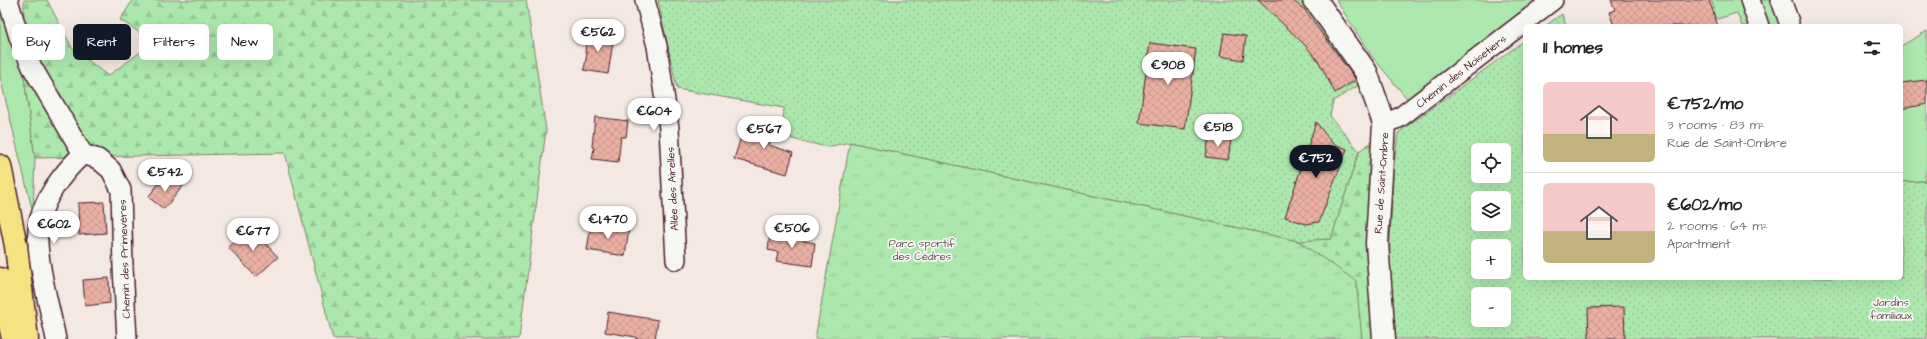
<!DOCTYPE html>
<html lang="en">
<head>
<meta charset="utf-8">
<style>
	:root { --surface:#fff; --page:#f6f6f6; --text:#222; --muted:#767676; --line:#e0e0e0; --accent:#111827 }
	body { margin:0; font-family:"Architects Daughter",sans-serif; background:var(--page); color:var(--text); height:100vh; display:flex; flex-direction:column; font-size:15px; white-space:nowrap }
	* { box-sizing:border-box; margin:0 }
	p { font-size:13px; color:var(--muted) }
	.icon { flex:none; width:22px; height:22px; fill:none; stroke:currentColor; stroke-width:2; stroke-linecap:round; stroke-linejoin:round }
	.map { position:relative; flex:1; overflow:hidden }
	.details { position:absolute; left:1523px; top:24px; width:380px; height:256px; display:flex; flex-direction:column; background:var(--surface); border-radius:6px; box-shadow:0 4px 16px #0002 }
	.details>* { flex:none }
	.top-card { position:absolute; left:12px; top:24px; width:380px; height:36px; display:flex; gap:8px }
	.controls { position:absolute; left:1471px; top:143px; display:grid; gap:8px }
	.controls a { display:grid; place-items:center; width:40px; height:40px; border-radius:6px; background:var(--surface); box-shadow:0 4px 16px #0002; font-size:20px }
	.price { position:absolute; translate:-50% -34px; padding:0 9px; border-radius:14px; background:#fff; color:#222; font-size:13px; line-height:26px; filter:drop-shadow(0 1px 2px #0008) }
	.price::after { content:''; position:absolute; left:50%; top:24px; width:12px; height:9px; margin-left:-6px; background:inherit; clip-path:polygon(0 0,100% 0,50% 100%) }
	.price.current { background:var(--accent); color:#fff }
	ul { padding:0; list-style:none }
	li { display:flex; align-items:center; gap:12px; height:100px; padding:0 20px }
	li+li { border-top:1px solid var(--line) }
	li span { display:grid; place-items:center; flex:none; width:112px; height:80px; border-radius:6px; color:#555 }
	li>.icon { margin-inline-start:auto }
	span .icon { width:48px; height:48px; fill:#fffc; stroke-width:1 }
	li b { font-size:17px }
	h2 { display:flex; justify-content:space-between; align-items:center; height:48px; padding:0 20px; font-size:17px }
	.pill { padding:0 14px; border-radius:6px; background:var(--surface); box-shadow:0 4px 16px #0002; font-size:14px; line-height:36px }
	.pill.current { background:var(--accent); color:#fff }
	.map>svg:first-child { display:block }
</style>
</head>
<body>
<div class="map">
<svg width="1927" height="339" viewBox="0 0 1927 339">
	<defs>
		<pattern id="forest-firs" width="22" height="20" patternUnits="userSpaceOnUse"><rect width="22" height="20" fill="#ace8ad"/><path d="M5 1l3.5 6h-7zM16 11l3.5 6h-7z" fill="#96c795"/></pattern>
		<pattern id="park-tufts" width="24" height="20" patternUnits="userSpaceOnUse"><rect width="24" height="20" fill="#ace8ad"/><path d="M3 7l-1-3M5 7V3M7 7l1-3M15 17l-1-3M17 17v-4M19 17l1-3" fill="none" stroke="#96c795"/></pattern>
		<pattern id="garden-dots" width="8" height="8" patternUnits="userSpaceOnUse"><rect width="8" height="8" fill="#ace8ad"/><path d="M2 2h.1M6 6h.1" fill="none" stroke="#96c795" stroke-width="1.8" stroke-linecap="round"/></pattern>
		<pattern id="building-cross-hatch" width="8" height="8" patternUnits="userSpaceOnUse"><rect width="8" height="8" fill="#eab0a4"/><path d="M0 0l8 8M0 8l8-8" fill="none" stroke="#ca978d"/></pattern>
	</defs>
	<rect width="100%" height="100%" fill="#f4e8e2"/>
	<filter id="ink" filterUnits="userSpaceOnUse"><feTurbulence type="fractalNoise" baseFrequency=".025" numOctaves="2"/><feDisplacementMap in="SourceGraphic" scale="8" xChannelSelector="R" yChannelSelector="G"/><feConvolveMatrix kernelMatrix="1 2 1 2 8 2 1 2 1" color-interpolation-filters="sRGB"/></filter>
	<g filter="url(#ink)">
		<path fill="#ace8ad" stroke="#7b846c" d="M0,0L23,70L35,158L33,213L0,77Z
			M1336,0H1536L1409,101L1371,55Z
			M1711,0H1785L1793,26H1742L1737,13L1704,23L1700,14L1714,8Z
			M1927,31V166L1924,181L1901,182V46Z"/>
		<path fill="url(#forest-firs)" stroke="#7b846c" d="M24,0H47L72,48L108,76L154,42L120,20L133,0H526L546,130L519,339H333L285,153L35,158L23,70Z
			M1381,136L1377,339H1327L1298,240L1331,239L1359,151Z"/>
		<path fill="url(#park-tufts)" stroke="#7b846c" d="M850,142L1298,241L1356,281L1362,339H815Z"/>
		<path fill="url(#garden-dots)" stroke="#7b846c" fill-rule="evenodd" d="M658,0H1297L1307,8L1364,82L1333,101L1330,116L1359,151L1331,239L1298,241L850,142L827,147L792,139L783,125L784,108L677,89Z
			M1562,14L1566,26H1545Z
			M1525,40V278H1901V182L1927,181V339H1395L1389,267L1393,174L1398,133ZM1478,150H1504V176H1478ZM1478,198H1504V224H1478ZM1478,246H1504V272H1478ZM1478,294H1504V320H1478Z"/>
		<path fill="url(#building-cross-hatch)" stroke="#4a1f2b" d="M1258,0H1292L1305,10L1356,80L1335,93L1319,62L1305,45Z
			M1611,0H1709L1718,26H1614L1609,12L1615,10Z
			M587,32L614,36L608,74L584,70L587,53H585Z
			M1224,33L1246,36L1243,60L1220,56Z
			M1150,43L1196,49L1185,129L1139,123Z
			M1927,80V104L1901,109V83Z
			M595,117L628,121L626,137H621L618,162L592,159L594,148L592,147Z
			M760,120L776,125L769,145L793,153L787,174L734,159L741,137L753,140Z
			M1316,122L1332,143L1347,149L1319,222L1306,224L1285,217Z
			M1209,136L1231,139L1228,160L1206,157Z
			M171,177L183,186L164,209L148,197L161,181L165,184Z
			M104,202L106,233L79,235L78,203Z
			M591,224L629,229L625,256L587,250Z
			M250,227L278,257L256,277L228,247Z
			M781,232L804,235V241L815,243L812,266L776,261L778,252L768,250L770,234L780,235Z
			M109,278L110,303L85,306L83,280Z
			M1624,307L1625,339H1589L1588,308Z
			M608,312L658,320L655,339H636V337L605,332Z"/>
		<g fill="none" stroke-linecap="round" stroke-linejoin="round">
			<defs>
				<path id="minor" d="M8,0L19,37L32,67L83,154L98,159L111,170L121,190L123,267L127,339
					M645,0L657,46L669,128L676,260
					M1750,0L1759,26
					M1781,0L1789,22
					M1384,123L1399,118L1553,0
					M56,339C50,308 36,260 38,230C40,202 63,172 83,154"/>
				<path id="tertiary" d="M1314,0L1320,6L1366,72L1384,123L1377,243L1384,339"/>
				<path id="trunk" d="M0,166L16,246L27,339
					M0,279L13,339"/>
			</defs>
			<use href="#minor" stroke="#4a1f2b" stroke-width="22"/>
			<use href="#tertiary" stroke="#4a1f2b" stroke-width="25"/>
			<use href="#trunk" stroke="#4a1f2b" stroke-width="25"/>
			<use href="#minor" stroke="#f6f6f2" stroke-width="19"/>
			<use href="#tertiary" stroke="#f6f6f2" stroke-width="22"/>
			<use href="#trunk" stroke="#f5e382" stroke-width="22"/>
		</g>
	</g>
	<g text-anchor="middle" stroke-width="3.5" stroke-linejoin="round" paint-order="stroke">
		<g font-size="11" fill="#4a1f2b" stroke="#f6f6f2">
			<text transform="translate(1461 71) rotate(-38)" y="4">Chemin des Noisetiers</text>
			<text transform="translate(1381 183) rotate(-86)" y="4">Rue de Saint-Ombre</text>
			<text transform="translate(672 189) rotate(-93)" y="4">Allée des Airelles</text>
			<text transform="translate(124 259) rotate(-92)" y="4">Chemin des Primevères</text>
		</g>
		<g font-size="11" fill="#62514c" stroke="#f6f6f2">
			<text x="922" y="247">Parc sportif<tspan x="922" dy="13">des Cèdres</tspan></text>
			<text x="1891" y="306">Jardins<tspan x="1891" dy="13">familiaux</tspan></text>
		</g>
	</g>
</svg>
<div class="controls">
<a><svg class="icon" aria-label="locate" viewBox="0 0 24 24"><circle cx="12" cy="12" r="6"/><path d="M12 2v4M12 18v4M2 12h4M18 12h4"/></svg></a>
<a><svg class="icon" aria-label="layers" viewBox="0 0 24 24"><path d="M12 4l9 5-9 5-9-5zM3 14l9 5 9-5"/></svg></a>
<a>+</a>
<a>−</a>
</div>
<b class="price" style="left:598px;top:53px">€562</b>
<b class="price" style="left:1168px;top:86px">€908</b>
<b class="price" style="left:654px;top:132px">€604</b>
<b class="price" style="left:1218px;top:148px">€518</b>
<b class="price" style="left:764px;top:150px">€567</b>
<b class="price current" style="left:1316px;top:179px">€752</b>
<b class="price" style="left:165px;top:193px">€542</b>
<b class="price" style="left:608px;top:240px">€1,470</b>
<b class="price" style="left:54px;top:245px">€602</b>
<b class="price" style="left:792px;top:249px">€506</b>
<b class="price" style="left:253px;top:252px">€677</b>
<div class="top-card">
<a class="pill">Buy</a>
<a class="pill current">Rent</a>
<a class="pill">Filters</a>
<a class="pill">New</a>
</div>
<section class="details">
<h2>11 homes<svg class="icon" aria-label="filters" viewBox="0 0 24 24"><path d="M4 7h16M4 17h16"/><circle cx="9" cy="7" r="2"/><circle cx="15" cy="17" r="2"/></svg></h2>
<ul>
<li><span style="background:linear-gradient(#f6c9c9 65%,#c2b280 0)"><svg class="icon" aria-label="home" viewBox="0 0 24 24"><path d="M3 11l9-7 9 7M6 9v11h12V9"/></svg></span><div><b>€752/mo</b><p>3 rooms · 83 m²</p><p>Rue de Saint-Ombre</p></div></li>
<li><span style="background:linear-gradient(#f6c9c9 60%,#c2b280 0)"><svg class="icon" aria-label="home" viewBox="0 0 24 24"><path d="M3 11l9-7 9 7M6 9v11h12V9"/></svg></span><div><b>€602/mo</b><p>2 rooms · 64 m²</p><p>Apartment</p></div></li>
</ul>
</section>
</div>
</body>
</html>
